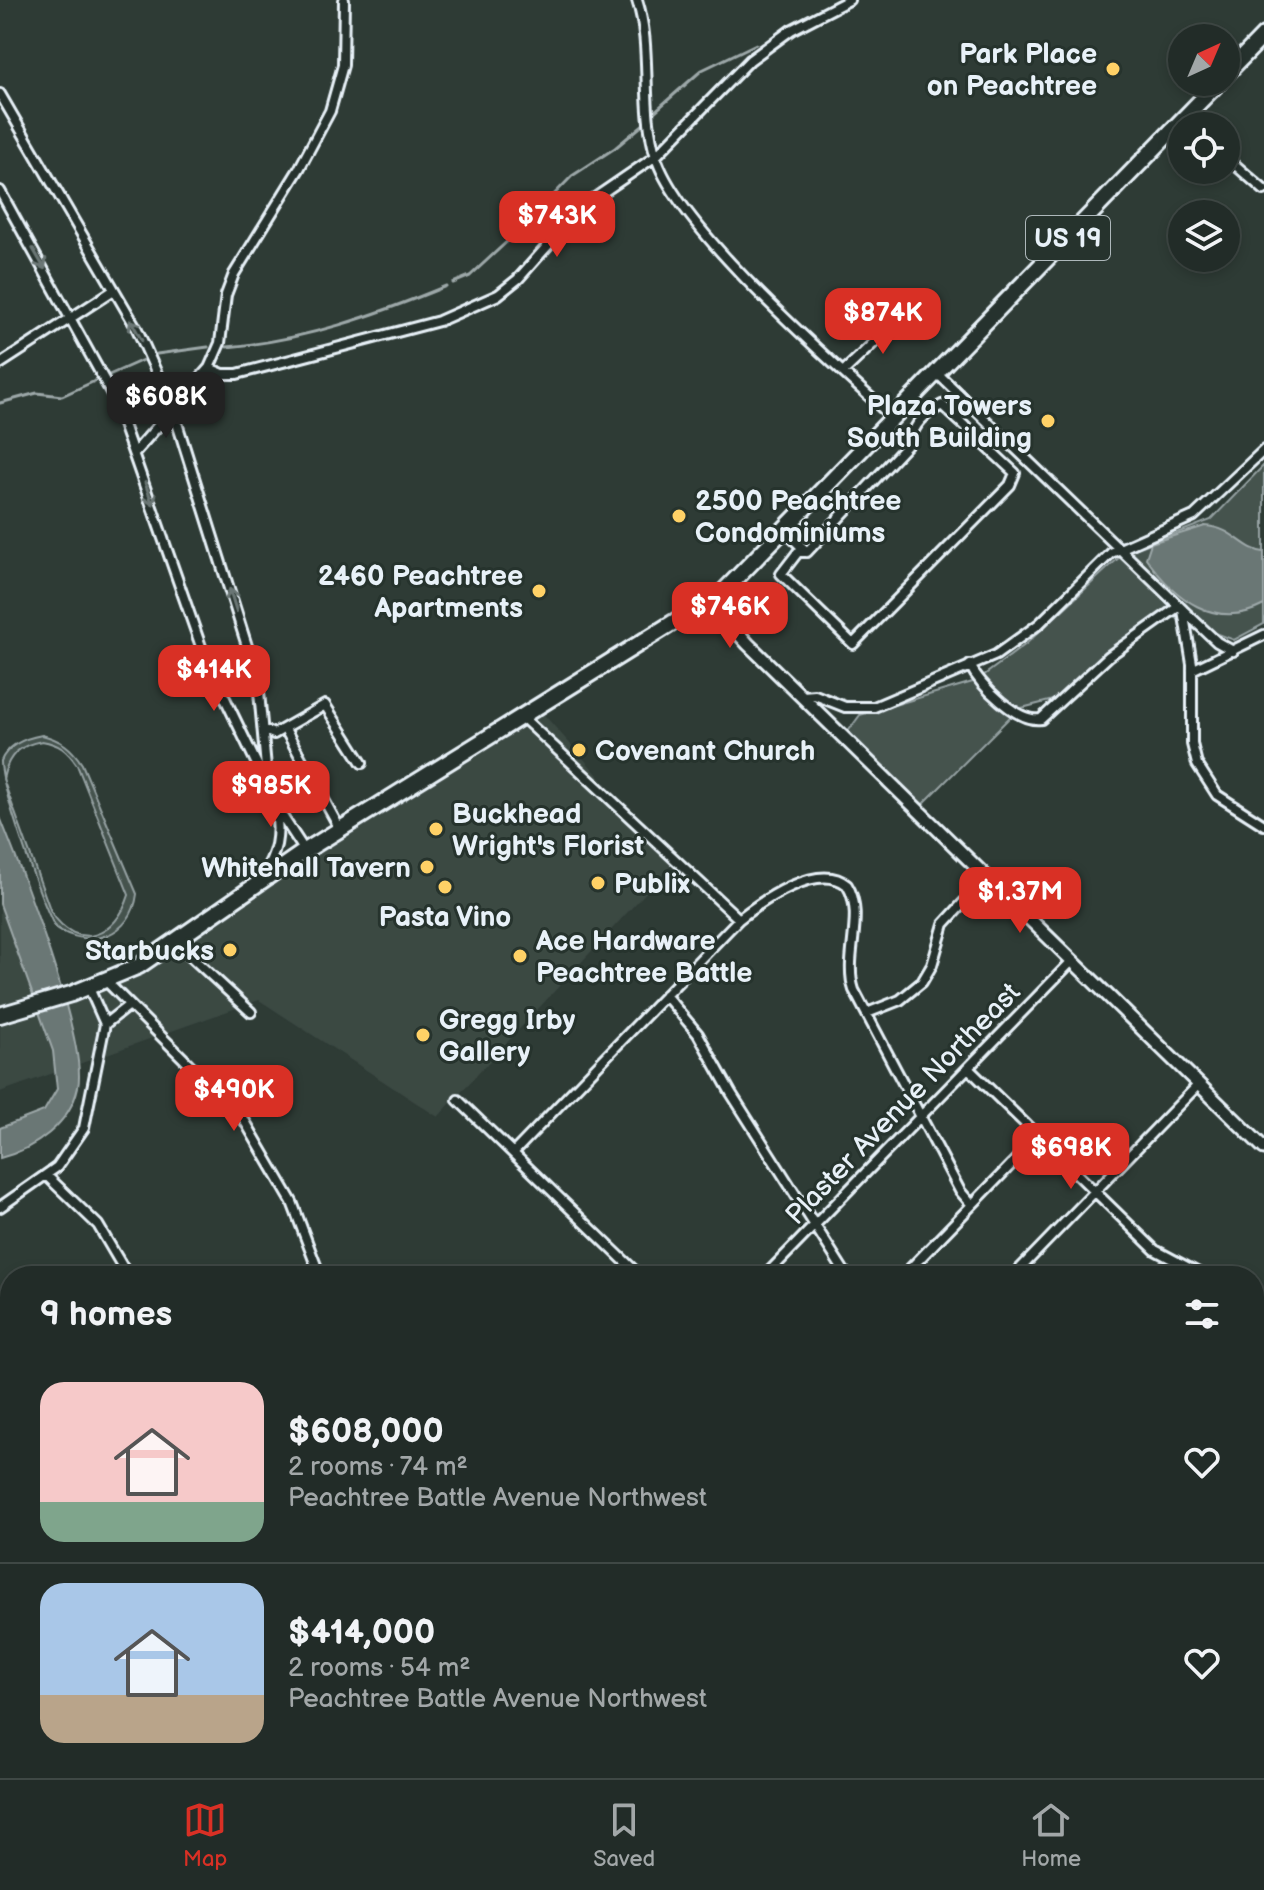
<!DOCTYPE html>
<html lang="en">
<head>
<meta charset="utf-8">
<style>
	:root { --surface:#222c28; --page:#2a3430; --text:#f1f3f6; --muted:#a2a7a8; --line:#3f4845; --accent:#d93025 }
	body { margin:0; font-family:"Balsamiq Sans",sans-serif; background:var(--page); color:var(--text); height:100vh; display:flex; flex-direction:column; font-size:30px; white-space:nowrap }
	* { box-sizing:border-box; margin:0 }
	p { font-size:26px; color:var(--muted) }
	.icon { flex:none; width:44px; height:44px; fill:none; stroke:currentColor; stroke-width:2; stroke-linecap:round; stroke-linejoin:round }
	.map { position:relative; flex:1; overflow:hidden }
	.sheet { position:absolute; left:0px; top:1266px; width:1264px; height:512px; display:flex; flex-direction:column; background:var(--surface); border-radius:32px 32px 0 0; box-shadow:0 4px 12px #0003,0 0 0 2px var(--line) }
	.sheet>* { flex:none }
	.needle { width:52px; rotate:44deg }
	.controls { position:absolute; left:1168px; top:24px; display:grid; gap:16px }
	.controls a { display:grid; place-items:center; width:72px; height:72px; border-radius:50%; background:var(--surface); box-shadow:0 4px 12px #0003,0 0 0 2px var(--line); font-size:40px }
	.price { position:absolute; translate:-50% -68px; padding:0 18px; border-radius:16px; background:var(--accent); color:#fff; font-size:26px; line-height:52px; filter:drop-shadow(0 2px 4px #0008) }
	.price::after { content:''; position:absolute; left:50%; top:48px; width:24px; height:18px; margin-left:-12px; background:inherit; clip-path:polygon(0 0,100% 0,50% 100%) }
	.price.on { background:#222; color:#fff }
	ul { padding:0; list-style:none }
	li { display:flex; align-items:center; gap:24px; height:200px; padding:0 40px }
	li+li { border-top:2px solid var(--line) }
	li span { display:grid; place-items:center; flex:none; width:224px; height:160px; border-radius:24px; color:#555 }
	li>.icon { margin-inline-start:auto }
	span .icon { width:96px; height:96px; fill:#fffc; stroke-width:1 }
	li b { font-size:34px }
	h2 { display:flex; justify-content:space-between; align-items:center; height:96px; padding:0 40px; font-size:34px }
	.tab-bar { display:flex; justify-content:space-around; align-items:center; height:112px; border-top:2px solid var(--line); background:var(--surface); font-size:22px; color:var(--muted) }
	.tab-bar a { display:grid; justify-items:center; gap:4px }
	.tab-bar .on { color:var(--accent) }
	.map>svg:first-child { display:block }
</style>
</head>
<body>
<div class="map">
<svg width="1264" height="1778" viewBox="0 0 1264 1778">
	<rect width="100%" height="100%" fill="#2e3b35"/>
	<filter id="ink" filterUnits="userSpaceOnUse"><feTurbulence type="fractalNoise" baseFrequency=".0125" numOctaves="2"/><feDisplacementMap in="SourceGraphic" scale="16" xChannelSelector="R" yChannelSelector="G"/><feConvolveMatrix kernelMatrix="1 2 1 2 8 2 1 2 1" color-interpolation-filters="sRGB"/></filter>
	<g filter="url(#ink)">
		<path fill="#3b4843" d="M538,708L675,861L438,1117L259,1000L0,1092V893L38,1000L82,988L185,930Z"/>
		<path fill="#45524e" stroke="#96a2a3" stroke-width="2" fill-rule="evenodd" d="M1264,465V624L1234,640L1163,613L1057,699L1018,709L922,805L847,733L860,715L976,681L1026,644L1124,553L1211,520Z
			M42,735C61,740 71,747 82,764L137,894C132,936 89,951 55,927C41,901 0,785 1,761C8,744 25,738 42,735ZM42,741C59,744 67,750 77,765L129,895C116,937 78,953 51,912L3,779C8,755 19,745 42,741Z"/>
		<path fill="#6b7775" stroke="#9da8a9" stroke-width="2" d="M1205,526C1233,527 1243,550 1264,552V605C1215,631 1174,598 1146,558L1151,543Z
			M0,817C20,867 88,1042 78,1087C70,1124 35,1149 0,1158V1128L44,1111L57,1089L53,1051L0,904Z"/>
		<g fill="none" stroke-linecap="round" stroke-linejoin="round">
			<path stroke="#9da8a9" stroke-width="3" d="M653,113L702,70L756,44
				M533,216L572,176L615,148L645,123
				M453,283L470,276L527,223
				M227,347C303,341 376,315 446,286
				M157,354L208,347
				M109,375L145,359
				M0,403L37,393L62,396L97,380"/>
			<defs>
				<path id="street" d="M637,0C653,49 640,106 656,157C678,229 833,363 893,418
					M0,94L137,329L172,407L258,681L268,789
					M1226,157L1264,190
					M0,191L113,396L204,655L282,816L305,851
					M0,364L114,290
					M209,368L223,374H237L439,321L498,295L518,279L583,206L656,156L750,60L791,30L849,0
					M843,372L901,317
					M937,373L1183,610L1192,664V744L1197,764L1217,795L1264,825
					M942,405L1015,473L1010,485L853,644L781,574L798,552H807L910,442C914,423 925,414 942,405Z
					M135,452L209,368L220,343L226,295L234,274L299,169L330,111L343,65L344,0
					M785,531L807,552
					M1184,611L1217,642L1233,651
					M970,665C980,686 1018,723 1041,719L1109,656L1178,607
					M1192,670L1264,635
					M803,696L815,695L845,707H874L996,655L1039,624L1111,553L1194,516L1264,450
					M520,715L739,919
					M285,729L340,829
					M264,730L274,734L325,705L362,763
					M262,876C277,853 280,836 276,810
					M174,941L251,1012
					M106,981L243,1118L292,1202L320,1276
					M665,995L698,1034L731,1093L847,1276
					M867,1013L900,1000L922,982L932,965L944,924L986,878
					M105,1024L128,1006
					M968,1068L1155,1250L1204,1276
					M458,1100L640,1276
					M513,1153L739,919C762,901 819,861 847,885C866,915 843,957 854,990L960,1191L972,1205
					M46,1175L98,1225L128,1276
					M0,1207L57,1167L84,1128L105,1024L89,988
					M765,1276L1072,961
					M903,1276L1038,1137
					M1013,1276L1199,1084
					M1254,1339L1264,1329
					M1254,1346L1264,1356
					M0,1398L10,1396
					M0,1563H10
					M1254,1567L1264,1572
					M0,1672L10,1684
					M81,1768L93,1772L99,1768
					M253,1768L258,1778
					M887,1768L897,1778
					M959,1768L970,1778
					M1162,1768L1169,1778
					M433,1778L443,1768
					M654,1778L664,1768"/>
				<path id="secondary" d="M710,602L748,644L1264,1148"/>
				<path id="highway" d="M1226,74L1264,35
					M0,1015L71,994L139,966L305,851L724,591L1219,82"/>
			</defs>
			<use href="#street" stroke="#e8f1f8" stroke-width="14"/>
			<use href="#secondary" stroke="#e8f1f8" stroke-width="17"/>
			<use href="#highway" stroke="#e8f1f8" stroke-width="20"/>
			<use href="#street" stroke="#26332d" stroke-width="8"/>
			<use href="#secondary" stroke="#26332d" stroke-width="11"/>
			<use href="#highway" stroke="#26332d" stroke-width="14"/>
		</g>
		<defs><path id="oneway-shaft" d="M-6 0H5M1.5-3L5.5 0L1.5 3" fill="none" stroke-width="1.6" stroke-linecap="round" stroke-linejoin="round" transform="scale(2)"/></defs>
		<g stroke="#6a7674">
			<use href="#oneway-shaft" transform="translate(39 259) rotate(60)"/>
			<use href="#oneway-shaft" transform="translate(136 330) rotate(-119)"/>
			<use href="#oneway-shaft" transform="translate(149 494) rotate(71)"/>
			<use href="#oneway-shaft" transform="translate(233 600) rotate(-107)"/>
		</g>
	</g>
	<g fill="#ffd166" stroke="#26332d" stroke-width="3">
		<circle cx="1113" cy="69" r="8"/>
		<circle cx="1048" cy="421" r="8"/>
		<circle cx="679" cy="516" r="8"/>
		<circle cx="539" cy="591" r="8"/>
		<circle cx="579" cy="750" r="8"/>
		<circle cx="436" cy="829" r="8"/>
		<circle cx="427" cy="867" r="8"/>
		<circle cx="598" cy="883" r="8"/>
		<circle cx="445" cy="887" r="8"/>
		<circle cx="230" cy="950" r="8"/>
		<circle cx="520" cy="956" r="8"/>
		<circle cx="423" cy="1035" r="8"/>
	</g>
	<g text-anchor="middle" stroke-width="6" stroke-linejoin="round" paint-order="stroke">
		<rect fill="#26332d" stroke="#aeb8bb" stroke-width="2" x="1026" y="216" width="84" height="44" rx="6"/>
		<g font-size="26" font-weight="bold" fill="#e8f1f8">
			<text x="1068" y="247">US 19</text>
		</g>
		<g font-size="28" font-weight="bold" fill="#e8f1f8" stroke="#26332d" text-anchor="start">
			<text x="1097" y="63" text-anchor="end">Park Place<tspan x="1097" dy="32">on Peachtree</tspan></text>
			<text x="1032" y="415" text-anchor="end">Plaza Towers<tspan x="1032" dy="32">South Building</tspan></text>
			<text x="695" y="510">2500 Peachtree<tspan x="695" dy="32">Condominiums</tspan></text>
			<text x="523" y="585" text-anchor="end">2460 Peachtree<tspan x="523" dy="32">Apartments</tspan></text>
			<text x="595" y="760">Covenant Church</text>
			<text x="452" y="823">Buckhead<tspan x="452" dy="32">Wright's Florist</tspan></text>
			<text x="411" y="877" text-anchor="end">Whitehall Tavern</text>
			<text x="614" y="893">Publix</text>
			<text x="445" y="926" text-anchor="middle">Pasta Vino</text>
			<text x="536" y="950">Ace Hardware<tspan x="536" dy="32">Peachtree Battle</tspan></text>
			<text x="214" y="960" text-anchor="end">Starbucks</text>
			<text x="439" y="1029">Gregg Irby<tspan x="439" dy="32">Gallery</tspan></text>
		</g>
		<g font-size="28" fill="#e8f1f8" stroke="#26332d">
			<text transform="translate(902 1103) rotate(-46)" y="10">Plaster Avenue Northeast</text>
		</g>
	</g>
</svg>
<div class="controls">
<a><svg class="needle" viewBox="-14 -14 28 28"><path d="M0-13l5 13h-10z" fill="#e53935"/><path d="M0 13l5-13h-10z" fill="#a2a7a8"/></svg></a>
<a><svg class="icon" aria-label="locate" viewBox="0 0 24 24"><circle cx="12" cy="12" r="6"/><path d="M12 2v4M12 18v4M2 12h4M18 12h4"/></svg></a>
<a><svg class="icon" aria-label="layers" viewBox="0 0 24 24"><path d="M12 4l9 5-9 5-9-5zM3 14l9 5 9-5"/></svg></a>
</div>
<b class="price" style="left:557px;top:259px">$743K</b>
<b class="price" style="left:883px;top:356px">$874K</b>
<b class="price on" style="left:166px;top:440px">$608K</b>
<b class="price" style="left:730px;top:650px">$746K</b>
<b class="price" style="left:214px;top:713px">$414K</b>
<b class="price" style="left:271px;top:829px">$985K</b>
<b class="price" style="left:1020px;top:935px">$1.37M</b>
<b class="price" style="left:234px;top:1133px">$490K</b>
<b class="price" style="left:1071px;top:1191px">$698K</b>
<section class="sheet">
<h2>9 homes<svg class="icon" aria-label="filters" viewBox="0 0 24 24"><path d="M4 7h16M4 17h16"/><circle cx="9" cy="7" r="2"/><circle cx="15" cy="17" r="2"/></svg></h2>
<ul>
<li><span style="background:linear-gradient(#f6c9c9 75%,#7fa58c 0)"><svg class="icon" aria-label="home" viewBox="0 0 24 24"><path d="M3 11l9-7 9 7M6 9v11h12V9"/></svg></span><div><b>$608,000</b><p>2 rooms · 74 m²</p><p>Peachtree Battle Avenue Northwest</p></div><svg class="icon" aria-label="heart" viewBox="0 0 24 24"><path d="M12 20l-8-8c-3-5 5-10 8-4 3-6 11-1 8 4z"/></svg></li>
<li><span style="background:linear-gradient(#a9c7e8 70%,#b9a48a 0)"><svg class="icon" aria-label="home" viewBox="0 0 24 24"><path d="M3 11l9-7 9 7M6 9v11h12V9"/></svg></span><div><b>$414,000</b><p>2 rooms · 54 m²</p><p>Peachtree Battle Avenue Northwest</p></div><svg class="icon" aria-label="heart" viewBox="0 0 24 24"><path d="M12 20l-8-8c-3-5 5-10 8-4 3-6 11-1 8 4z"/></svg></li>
</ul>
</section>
</div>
<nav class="tab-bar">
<a class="on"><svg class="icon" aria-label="map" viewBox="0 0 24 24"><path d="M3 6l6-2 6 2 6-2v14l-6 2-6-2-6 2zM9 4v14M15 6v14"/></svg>Map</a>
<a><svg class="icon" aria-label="saved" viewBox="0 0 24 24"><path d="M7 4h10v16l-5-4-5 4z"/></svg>Saved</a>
<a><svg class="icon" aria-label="home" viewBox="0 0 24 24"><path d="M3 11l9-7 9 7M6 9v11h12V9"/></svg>Home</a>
</nav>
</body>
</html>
